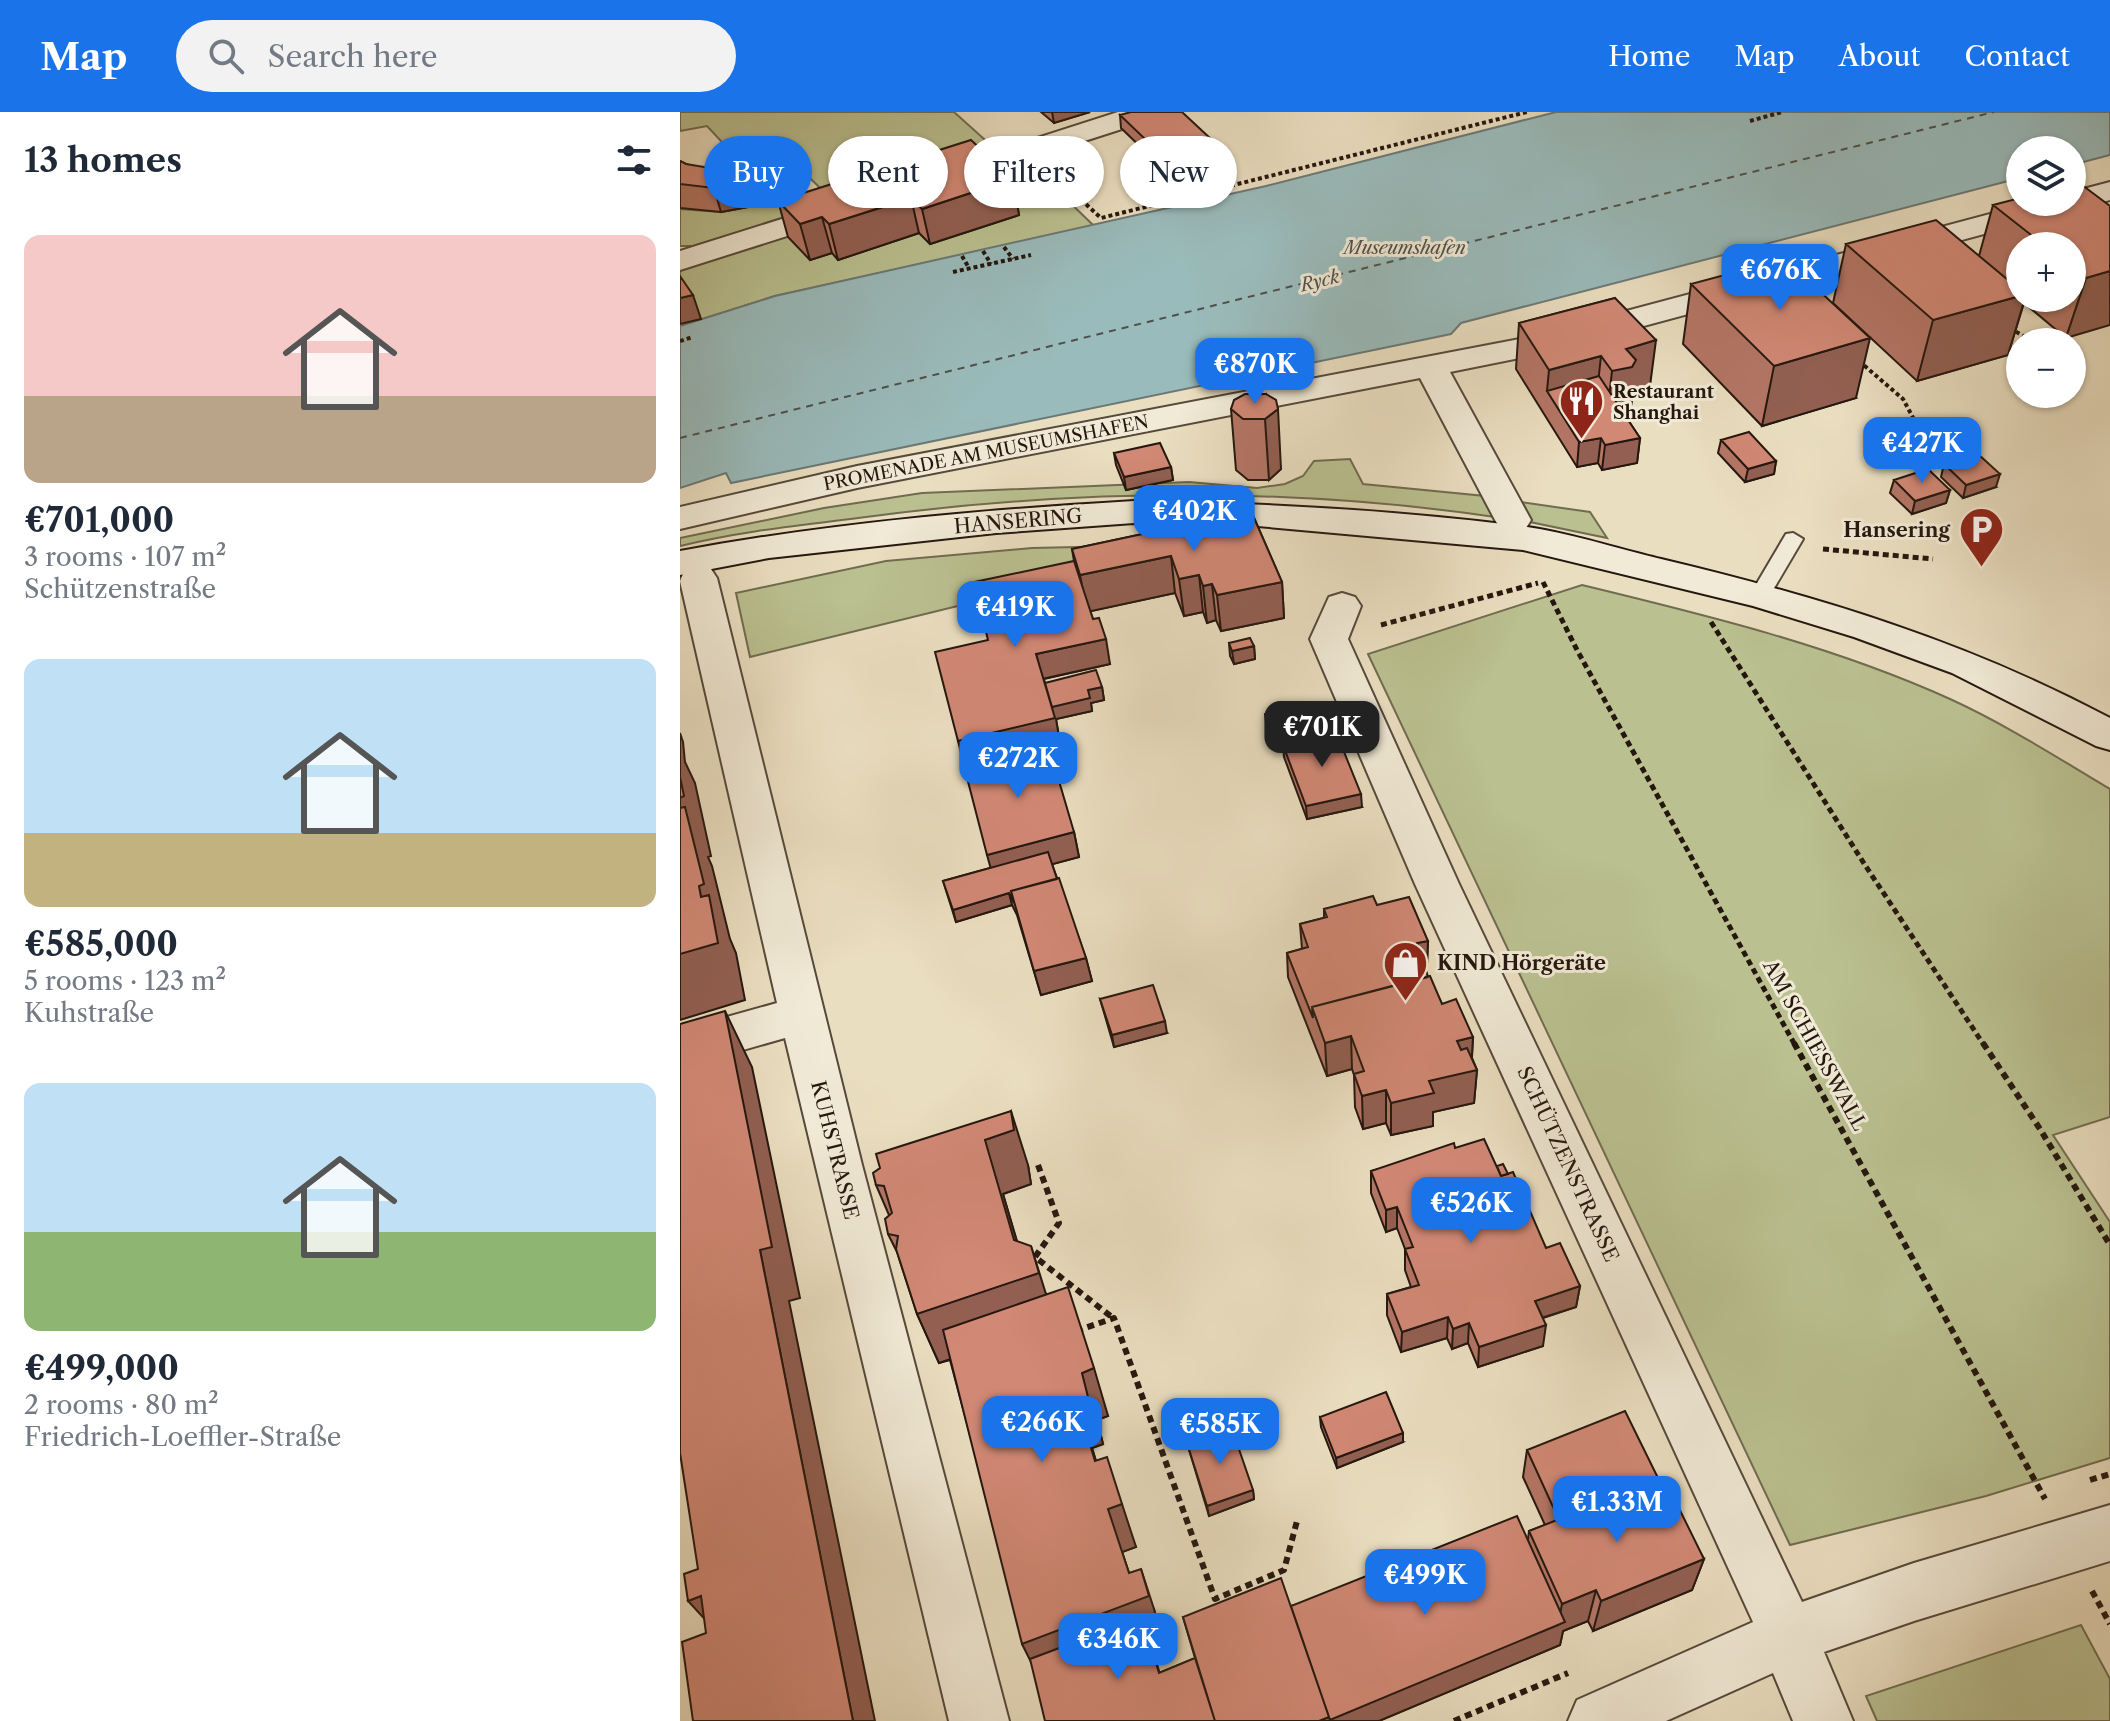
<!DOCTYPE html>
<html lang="en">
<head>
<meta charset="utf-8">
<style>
	:root { --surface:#fff; --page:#f2f2f3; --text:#1f2937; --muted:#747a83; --accent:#1a73e8 }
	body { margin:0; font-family:"Libre Caslon Text",serif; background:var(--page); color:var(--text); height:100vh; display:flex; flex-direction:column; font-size:30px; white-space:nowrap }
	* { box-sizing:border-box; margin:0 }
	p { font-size:26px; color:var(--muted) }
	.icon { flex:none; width:44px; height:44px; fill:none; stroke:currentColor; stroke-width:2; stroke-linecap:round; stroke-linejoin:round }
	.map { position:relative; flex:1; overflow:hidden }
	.sheet { display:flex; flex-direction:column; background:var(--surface); width:680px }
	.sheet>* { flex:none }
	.hud { position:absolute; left:24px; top:24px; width:760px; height:72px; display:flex; gap:16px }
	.buttons { position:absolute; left:1326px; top:24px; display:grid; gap:16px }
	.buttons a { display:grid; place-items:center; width:80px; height:80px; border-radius:50%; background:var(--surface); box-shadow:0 2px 6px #0004; font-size:40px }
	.price { position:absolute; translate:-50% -68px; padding:0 18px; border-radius:16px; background:var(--accent); color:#fff; font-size:26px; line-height:52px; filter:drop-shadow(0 2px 4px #0008) }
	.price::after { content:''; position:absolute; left:50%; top:48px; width:24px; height:18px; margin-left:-12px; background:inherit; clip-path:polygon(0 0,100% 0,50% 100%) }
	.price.current { background:#222; color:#fff }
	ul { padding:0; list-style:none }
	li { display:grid; align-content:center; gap:16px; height:424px; padding:0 24px }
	li span { display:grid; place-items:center; height:248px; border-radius:16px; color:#555 }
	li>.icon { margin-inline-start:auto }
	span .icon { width:144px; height:144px; fill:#fffc; stroke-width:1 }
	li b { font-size:34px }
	h2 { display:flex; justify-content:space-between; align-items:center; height:96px; padding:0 24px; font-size:34px }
	.pill { padding:0 28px; border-radius:36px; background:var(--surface); box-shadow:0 2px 6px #0004; font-size:28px; line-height:72px }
	.pill.current { background:var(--accent); color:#fff }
	header { display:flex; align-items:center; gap:48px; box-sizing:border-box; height:112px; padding:0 40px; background:var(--accent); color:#fff }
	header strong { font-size:38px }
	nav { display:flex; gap:44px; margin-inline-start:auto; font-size:28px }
	.search { width:560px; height:72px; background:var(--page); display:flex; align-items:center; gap:20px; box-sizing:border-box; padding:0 28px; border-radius:44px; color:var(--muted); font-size:30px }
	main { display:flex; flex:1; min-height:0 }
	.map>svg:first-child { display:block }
</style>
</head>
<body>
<header>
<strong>Map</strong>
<div class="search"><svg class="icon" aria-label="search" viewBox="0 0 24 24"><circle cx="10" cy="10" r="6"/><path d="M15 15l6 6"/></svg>Search here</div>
<nav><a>Home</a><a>Map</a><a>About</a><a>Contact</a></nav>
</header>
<main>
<section class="sheet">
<h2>13 homes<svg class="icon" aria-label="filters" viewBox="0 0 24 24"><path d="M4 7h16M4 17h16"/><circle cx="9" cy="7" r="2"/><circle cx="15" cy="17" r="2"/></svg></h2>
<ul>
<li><span style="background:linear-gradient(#f6c9c9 65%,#b9a48a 0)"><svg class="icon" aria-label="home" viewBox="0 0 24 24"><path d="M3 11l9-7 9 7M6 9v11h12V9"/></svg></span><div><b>€701,000</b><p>3 rooms · 107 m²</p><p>Schützenstraße</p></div></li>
<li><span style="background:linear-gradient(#bfe0f5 70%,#c2b280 0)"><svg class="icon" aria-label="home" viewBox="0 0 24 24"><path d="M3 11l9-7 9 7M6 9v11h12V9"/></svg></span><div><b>€585,000</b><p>5 rooms · 123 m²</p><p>Kuhstraße</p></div></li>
<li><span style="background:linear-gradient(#bfe0f5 60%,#8fb573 0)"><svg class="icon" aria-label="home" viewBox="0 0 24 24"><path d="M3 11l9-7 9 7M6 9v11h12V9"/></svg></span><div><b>€499,000</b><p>2 rooms · 80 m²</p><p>Friedrich-Loeffler-Straße</p></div></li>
</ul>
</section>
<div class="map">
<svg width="1430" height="1609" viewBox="0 0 1430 1609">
	<rect width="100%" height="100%" fill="#eadec0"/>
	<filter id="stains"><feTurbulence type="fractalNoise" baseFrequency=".0025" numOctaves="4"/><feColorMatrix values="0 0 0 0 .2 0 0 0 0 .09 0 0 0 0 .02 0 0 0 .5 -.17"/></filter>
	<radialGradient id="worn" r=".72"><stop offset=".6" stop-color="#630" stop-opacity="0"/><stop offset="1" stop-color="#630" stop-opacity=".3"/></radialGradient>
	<path fill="#bac090" stroke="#706c50" stroke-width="2" d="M0,0H274L313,35L153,89L125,61L69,59L27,14L0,19Z
		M345,47L414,114L95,184L0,214V158Z
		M103,88L116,102L13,134H0V97L41,100Z
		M670,347L683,372L805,384L815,405C604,374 397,377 186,405C123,413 61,419 0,434V426L144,396L242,381L509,370L577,376L605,372L623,364L634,349Z
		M840,390L910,400L927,426L850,410Z
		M579,431L294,490L70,545L56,481L206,449L352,436Z
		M902,473C1026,503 1153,534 1270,587C1325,612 1378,646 1430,677V1005L1373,1023L1430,1110V1346L1306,1384L1110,1433L688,542Z
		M1401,1513L1430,1567V1609H1197L1186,1584Z"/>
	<path fill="#9abbbb" stroke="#6b7976" stroke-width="2" d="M876,0H1430V43L1392,53V38H1340V66L781,211L771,222L51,371L46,361L0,376V214L95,184L586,74Z"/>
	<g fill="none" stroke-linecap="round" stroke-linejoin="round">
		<path stroke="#4e504b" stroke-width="2" stroke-dasharray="7 6" stroke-linecap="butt" d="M0,326L1314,0"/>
		<defs>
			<path id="lane" d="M1113,421L1123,427L1090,483L1087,488H1073L1070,483L1106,422Z"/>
			<path id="street" d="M438,0H480L476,6L268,73L258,76L248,73L243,67L248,61Z
				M1430,70V88L860,242L770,260L851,408L846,416L833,420L820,416L815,408L740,266L177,376L0,417V395L177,354L845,226L1355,90H1392V80Z
				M162,88L173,91L177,97L173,103L0,158V139Z
				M18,454L31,457L37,466L182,1053L329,1609H269L105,926L0,956V918L97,891L0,469L5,457Z
				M662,481L675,485L681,494L668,527L779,772L1122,1490L1234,1451L1430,1393V1449L1234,1509L1144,1540L1173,1609H1113L1093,1561L986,1609H888L897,1588L1073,1510L735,772L630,527L649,485Z"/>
			<path id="secondary" d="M454,389C583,391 712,398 840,414C887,420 935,436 981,447C1140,485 1285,529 1430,606V638L1416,634L1272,561L1174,525L1073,494L843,438L566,413L454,411L316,421L89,446L0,463V439C150,411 302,398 454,389Z"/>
		</defs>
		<use href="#lane" stroke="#56493b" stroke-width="4"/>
		<use href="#street" stroke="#56493b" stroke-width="4"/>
		<use href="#secondary" stroke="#25170f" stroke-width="4"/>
		<path stroke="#25170f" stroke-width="4" stroke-dasharray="4 3" stroke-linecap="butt" d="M1070,9L1102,0
			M375,64L421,106L847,0
			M324,135L333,147
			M303,139L311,152
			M282,144L289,156
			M273,160L351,143
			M1330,216L1353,230
			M0,229L13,225
			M1179,249L1223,287L1244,326"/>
		<path stroke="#25170f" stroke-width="5" stroke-dasharray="6 4" stroke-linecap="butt" d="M1143,437L1253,447
			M863,470L897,538L1115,933
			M1031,510L1185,753L1304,933
			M701,513L858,471"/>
		<path stroke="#25170f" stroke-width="6" stroke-dasharray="7 5" stroke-linecap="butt" d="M1114,931L1365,1387
			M1303,931L1360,1017L1430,1133
			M358,1053L379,1111L355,1145L433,1206
			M396,1219L434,1206L535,1487L604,1458L617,1409
			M1410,1368L1430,1362
			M1412,1479L1430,1512
			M774,1609L888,1561"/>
		<use href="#lane" fill="#f1ead6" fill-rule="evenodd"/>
		<use href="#street" fill="#f1ead6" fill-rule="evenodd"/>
		<use href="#secondary" fill="#f1ead6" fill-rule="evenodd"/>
	</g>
	<path fill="#b47565" stroke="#25170f" stroke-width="2" fill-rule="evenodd" d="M361,0H410L374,11Z
		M440,3L547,53L496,69L441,16Z
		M0,49L6,52L92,78L87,79L90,91L41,100L0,96Z
		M333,67L339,103L250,132L239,121L158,148L152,141L130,148L108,125L98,89Z
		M1313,93L1430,94L1386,226L1344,191L1328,243L1237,269L1153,191L1166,132L1299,144ZM1340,134H1392V186H1340Z
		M1011,172L1176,286L1082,314L1003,232Z
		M935,186L970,274L953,279L951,294L947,301L944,302L960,326L957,351L922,358L918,351L897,355L836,257L839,211Z
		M586,282L601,357L589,368H568L556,358L551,297Z
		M1041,328L1096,349L1094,362L1065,370L1038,341Z
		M434,341L491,355L493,368L446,378L436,353Z
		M1264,352L1316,375L1283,386L1261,365Z
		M1214,368L1270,378L1266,391L1232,402L1210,381Z
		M571,399L602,470L604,506L541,519L536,508L527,511L523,500L504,504L495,481L410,499L430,552L364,567L365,571L422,575L424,588L411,591L412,599L376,607L380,631L284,654L394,449L392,437Z
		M549,531L574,534L575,547L554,552L550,544Z
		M603,633L682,695L627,707L604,645Z
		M394,720L399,745L372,752L406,846L412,869L361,883L337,803L332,793L276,810L263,769L310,756Z
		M697,793L748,829L747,853H744L748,865L762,892L793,925L792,946L797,958L794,991L753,1000V1014L711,1023L706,1011L683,1017L675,995L674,963L672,957L647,964L608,865L607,841L622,837L620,812L644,806V797Z
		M420,887L487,921L434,935Z
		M775,1036L817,1054L828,1062L866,1136L900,1174L896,1195L863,1206V1234L798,1255L788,1231L772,1237L767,1226L721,1240L707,1203V1182L731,1175L725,1158V1137L717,1116L706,1120L691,1081V1059Z
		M348,1053L351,1072L323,1082L337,1129L366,1182L428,1304L417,1308L423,1332L412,1336L416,1349L456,1435L442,1440L449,1461L474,1497L481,1524L470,1528L479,1561L515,1546L503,1505L611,1494L848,1427L849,1419L865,1413L843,1365L847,1338L979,1368L1024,1447L1012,1478L913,1519L908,1509L883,1519L880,1533L699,1609L350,1547L270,1248L259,1251L237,1202L217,1140L208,1122L209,1103L196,1073Z
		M640,1305L723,1330L657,1356L641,1315Z
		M507,1331L573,1378L574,1387L529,1404Z"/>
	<path fill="#925f52" stroke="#25170f" stroke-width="2" d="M372,0H410L374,11Z
		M546,41L547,53L496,69L495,56Z
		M85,53L92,78L87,79L90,91L41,100L34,76L74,57Z
		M333,67L339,103L250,132L242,97Z
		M231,86L239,121L158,148L149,112Z
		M142,105L152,141L130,148L120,112Z
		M1430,159V213L1386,226L1406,166Z
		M13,183L21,207L0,212V186Z
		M1340,184V186H1345L1328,243L1237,269L1253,208Z
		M1190,226L1176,286L1082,314L1094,254Z
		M976,228L970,274L953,279L951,294L947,301L927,305L932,259L946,237Z
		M921,244L916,289L867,279L869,258Z
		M598,297L601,357L589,368L585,307Z
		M921,326L918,351L897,355L899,330Z
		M960,326L957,351L922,358L925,333Z
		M1096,349L1094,362L1065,370L1068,357Z
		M491,355L493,368L446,378L444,365Z
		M1320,362L1316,375L1283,386L1286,373Z
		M1270,378L1266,391L1232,402L1235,389Z
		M491,444L495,481L407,500L400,463Z
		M519,463L523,500L504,504L499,467Z
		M602,470L604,506L541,519L537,483Z
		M532,472L536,508L527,511L523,474Z
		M426,527L430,552L362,567L356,542Z
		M574,534L575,547L554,552L552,539Z
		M422,575L424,588L411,591L412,599L376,607L380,631L284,654L278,629L371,595L408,578Z
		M601,606L602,619L587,622L586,610Z
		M0,621L3,630L5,650L15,671L31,744L28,745L32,754L50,827L56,841L65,888L0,908V842L21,785L0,696Z
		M681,682L682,695L627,707L626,694Z
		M394,720L399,745L314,768L307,743Z
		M329,781L332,793L276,810L273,798Z
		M748,829L747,853L736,855L737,831Z
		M406,846L412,869L361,883L354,859Z
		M45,899L72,955L120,1186L109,1189L195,1609H173L80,1138Z
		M485,909L487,921L434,935L432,923Z
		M671,924L672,957L647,964L645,931Z
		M793,925L791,959L797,958L794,991L753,1000V1014L711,1023V991L749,969L777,929Z
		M706,978V1011L683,1017L682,984Z
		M331,999L348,1053L351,1072L323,1082L347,1165L351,1134L375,1211L259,1251L237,1202L305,1028Z
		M717,1095V1116L706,1120V1098Z
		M900,1174L896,1195L852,1209L855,1189Z
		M768,1205L767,1226L721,1240L722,1220Z
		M789,1211L788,1231L772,1237L773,1217Z
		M866,1213L863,1234L798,1255L799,1235Z
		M414,1256L428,1304L417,1308L423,1332L412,1336L430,1394L397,1290L402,1261Z
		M723,1321V1330L657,1356L656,1346Z
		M573,1378L574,1387L529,1404L527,1394Z
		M442,1392L456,1435L442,1440L458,1488L461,1457L474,1497L481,1524L470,1528L486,1583L361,1570L342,1532L428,1397Z
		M1024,1447L1012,1478L913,1519L921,1489Z
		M916,1478L908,1509L883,1519L880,1533L699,1609H639L878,1513L882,1492Z
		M21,1484L44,1528L8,1489Z"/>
	<path fill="#d18875" stroke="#25170f" stroke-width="2" d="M451,0H502L546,41L495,56L440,3Z
		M291,28L333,67L242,97L231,86L149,112L142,105L120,112L98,89Z
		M0,49L6,52L30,56L81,49L85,53L74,57L83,67L34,76L0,72Z
		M1398,70L1430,94V159L1406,166L1392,155V134H1365L1313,93L1340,86V90H1392V72Z
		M1256,108L1340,178V184L1253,208L1166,132Z
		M1105,147L1190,226L1094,254L1011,172Z
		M0,164L13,183L0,186Z
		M935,186L976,228L946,237L956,248L952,255L932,259L921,244L869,258L839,211Z
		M919,264L960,326L925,333L921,326L899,330L867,279Z
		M565,282H586L596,288L598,297L585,307H563L551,297L554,288Z
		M1069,320L1096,349L1068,357L1041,328Z
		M480,331L491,355L444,365L434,341Z
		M1298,342L1320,362L1286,373L1264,352Z
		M1248,357L1270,378L1235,389L1214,368Z
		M571,399L602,470L537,483L532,472L523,474L519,463L499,467L491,444L400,463L392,437Z
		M394,449L413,507L419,506L426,527L356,542L375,606L278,629L255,540L308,528L294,470Z
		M570,526L574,534L552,539L549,531Z
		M416,558L422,575L408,578L410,586L372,595L365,571Z
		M598,599L601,606L586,610L585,602Z
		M656,620L681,682L626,694L603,633Z
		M369,635L394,720L307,743L284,654Z
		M0,665L4,684L0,686Z
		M0,694V696L5,695L24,772L19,774L21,785L29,783L38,831L0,842Z
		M368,740L377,767L331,779L334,791L329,781L273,798L263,769Z
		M379,766L406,846L354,859L331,779Z
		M693,784L697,793L729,785L748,829L737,831L748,865L632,895L633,906L607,841L628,835L620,812L647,805L644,797Z
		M750,864L762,892L776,887L793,925L777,929L781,938L787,936L797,958L749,969L754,981L711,991L706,978L682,984L674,962L684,959L671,924L645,931L632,895Z
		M473,873L485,909L432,923L420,887Z
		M45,899L92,1135L80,1138L173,1609H13L2,1530L26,1521L21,1484L8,1489L4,1462L18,1457L0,1341V912Z
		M331,999L334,1018L305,1028L334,1128L351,1134L359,1161L237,1202L216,1137L218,1124L208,1122L205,1107L212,1101L204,1074L196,1073L193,1061L200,1056L196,1042Z
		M804,1027L821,1064L833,1060L866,1136L880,1131L900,1174L855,1189L866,1213L799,1235L789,1211L773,1217L768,1205L722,1220L707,1182L739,1173L725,1137L733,1135L717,1095L706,1098L691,1059L774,1031L775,1036Z
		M823,1052L828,1062L821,1064L817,1054Z
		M388,1175L414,1256L402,1261L408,1285L397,1290L415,1349L427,1345L442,1392L428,1397L449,1461L461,1457L469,1484L342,1532L263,1218Z
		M706,1280L723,1321L656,1346L640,1305Z
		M945,1299L979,1368L879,1408L847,1338Z
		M551,1314L573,1378L527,1394L507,1331Z
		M984,1366L1024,1447L921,1489L916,1478L882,1492L849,1419Z
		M837,1404L885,1510L650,1608L611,1494Z
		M601,1466L649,1605L639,1609H535L503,1505Z
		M462,1505L479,1561L515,1546L535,1609H365L350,1547Z"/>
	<defs>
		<symbol id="restaurant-pin" viewBox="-11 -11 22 30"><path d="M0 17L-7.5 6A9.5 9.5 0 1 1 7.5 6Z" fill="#8f2418" stroke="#f1ead6"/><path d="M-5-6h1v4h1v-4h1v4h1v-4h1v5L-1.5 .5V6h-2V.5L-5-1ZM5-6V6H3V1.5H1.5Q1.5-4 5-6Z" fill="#fff"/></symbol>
		<symbol id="parking-pin" viewBox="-11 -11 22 30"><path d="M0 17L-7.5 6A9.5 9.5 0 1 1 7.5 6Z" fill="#8f2418" stroke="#f1ead6"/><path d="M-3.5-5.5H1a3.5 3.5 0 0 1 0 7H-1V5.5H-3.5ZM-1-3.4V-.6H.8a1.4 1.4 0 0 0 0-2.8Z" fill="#fff"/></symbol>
		<symbol id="shop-pin" viewBox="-11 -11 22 30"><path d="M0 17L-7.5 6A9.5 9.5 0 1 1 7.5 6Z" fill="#8f2418" stroke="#f1ead6"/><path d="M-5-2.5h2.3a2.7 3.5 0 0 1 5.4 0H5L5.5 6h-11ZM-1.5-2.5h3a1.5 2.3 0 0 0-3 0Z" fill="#fff"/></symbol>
	</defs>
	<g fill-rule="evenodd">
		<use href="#restaurant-pin" x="876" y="264" width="51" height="69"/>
		<use href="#parking-pin" x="1276" y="392" width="51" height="69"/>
		<use href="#shop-pin" x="700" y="826" width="51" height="69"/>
	</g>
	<g text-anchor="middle" stroke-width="6" stroke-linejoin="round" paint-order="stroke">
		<g font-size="18" font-style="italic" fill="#4e504b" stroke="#f1ead6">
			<text x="725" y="142">Museumshafen</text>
			<text transform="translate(640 169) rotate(-14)" y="6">Ryck</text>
		</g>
		<g font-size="18" font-weight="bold" fill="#25170f" stroke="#f1ead6" text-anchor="start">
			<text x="933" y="286">Restaurant<tspan x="933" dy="21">Shanghai</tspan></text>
		</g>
		<g font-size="18" fill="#25170f" stroke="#f1ead6">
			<text transform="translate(306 341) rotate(-11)" y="6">PROMENADE AM MUSEUMSHAFEN</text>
		</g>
		<g font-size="20" fill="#25170f" stroke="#f1ead6">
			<text transform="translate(338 409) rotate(-5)" y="7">HANSERING</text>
			<text transform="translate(1135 933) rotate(61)" y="7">AM SCHIESSWALL</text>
			<text transform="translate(155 1038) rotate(76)" y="7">KUHSTRASSE</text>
			<text transform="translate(888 1052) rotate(65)" y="7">SCHÜTZENSTRASSE</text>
		</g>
		<g font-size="20" font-weight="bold" fill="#25170f" stroke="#f1ead6" text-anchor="end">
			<text x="1270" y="425">Hansering</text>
			<text x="757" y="858" text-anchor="start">KIND Hörgeräte</text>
		</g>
	</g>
	<rect width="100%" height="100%" filter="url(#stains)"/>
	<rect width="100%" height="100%" fill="url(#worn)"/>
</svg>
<div class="buttons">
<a><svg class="icon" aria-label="layers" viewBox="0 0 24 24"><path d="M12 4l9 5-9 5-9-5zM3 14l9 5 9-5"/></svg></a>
<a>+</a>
<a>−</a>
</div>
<b class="price" style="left:1100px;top:200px">€676K</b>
<b class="price" style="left:575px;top:294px">€870K</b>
<b class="price" style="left:1242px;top:373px">€427K</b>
<b class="price" style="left:514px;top:441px">€402K</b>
<b class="price" style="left:335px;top:537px">€419K</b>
<b class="price current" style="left:642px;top:657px">€701K</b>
<b class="price" style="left:338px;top:688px">€272K</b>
<b class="price" style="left:791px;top:1133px">€526K</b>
<b class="price" style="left:362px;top:1352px">€266K</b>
<b class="price" style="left:540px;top:1354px">€585K</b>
<b class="price" style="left:937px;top:1432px">€1.33M</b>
<b class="price" style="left:745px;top:1505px">€499K</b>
<b class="price" style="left:438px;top:1569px">€346K</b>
<div class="hud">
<a class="pill current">Buy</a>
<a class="pill">Rent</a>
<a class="pill">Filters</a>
<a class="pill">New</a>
</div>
</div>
</main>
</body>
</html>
